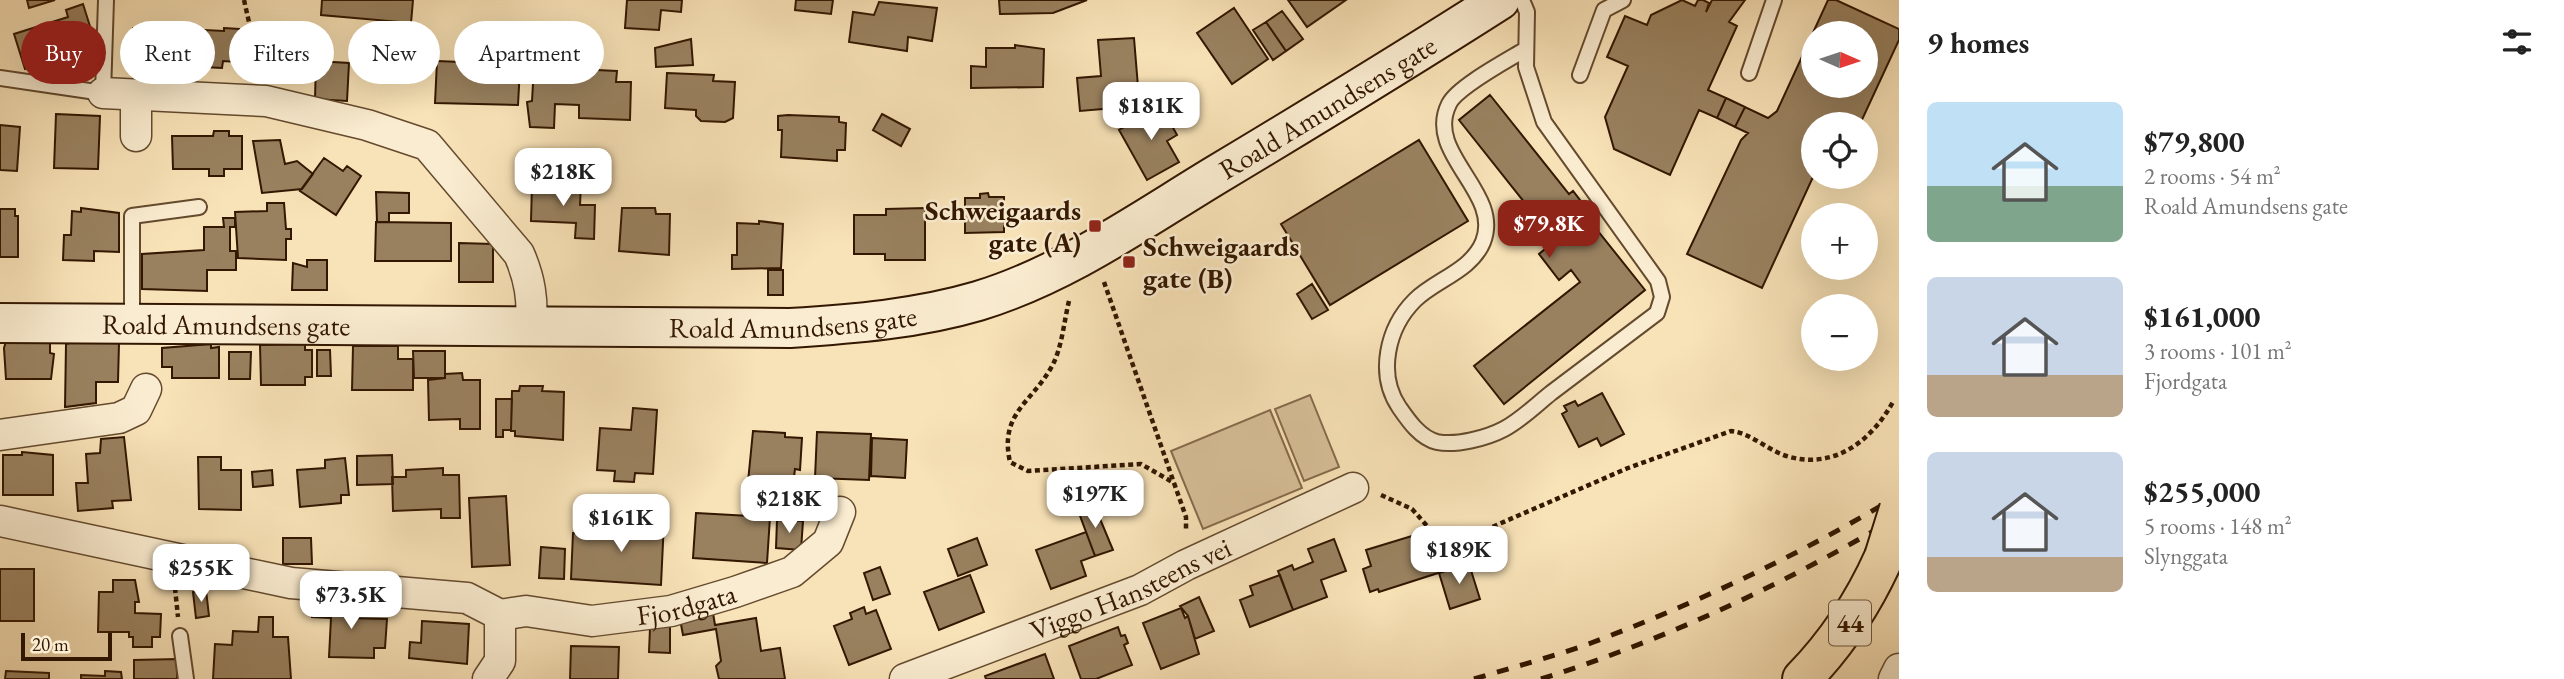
<!DOCTYPE html>
<html lang="en">
<head>
<meta charset="utf-8">
<style>
	:root { --surface:#fff; --page:#f6f6f6; --text:#222; --muted:#767676; --accent:#8f2418 }
	body { margin:0; font-family:"EB Garamond",serif; background:var(--page); color:var(--text); height:100vh; display:flex; flex-direction:column; font-size:26px; white-space:nowrap }
	* { box-sizing:border-box; margin:0 }
	p { font-size:23px; color:var(--muted) }
	.icon { flex:none; width:38px; height:38px; fill:none; stroke:currentColor; stroke-width:2; stroke-linecap:round; stroke-linejoin:round }
	.map { position:relative; flex:1; overflow:hidden }
	.panel { display:flex; flex-direction:column; background:var(--surface); width:665px }
	.panel>* { flex:none }
	.banner { position:absolute; left:21px; top:21px; width:665px; height:63px; display:flex; gap:14px }
	.needle { width:46px; rotate:93deg }
	.buttons { position:absolute; left:1801px; top:21px; display:grid; gap:14px }
	.buttons a { display:grid; place-items:center; width:77px; height:77px; border-radius:50%; background:var(--surface); box-shadow:0 7px 28px #0002; font-size:35px }
	.scale { position:absolute; left:21px; bottom:18px; width:91px; box-sizing:border-box; padding-left:7px; border:4px solid #331700; border-top:0; font-size:19px; line-height:24px; white-space:nowrap; color:#331700; -webkit-text-stroke:5px #faecd0; paint-order:stroke }
	.price { position:absolute; translate:-50% -60px; padding:0 16px; border-radius:14px; background:#fff; color:#222; font-size:23px; line-height:46px; filter:drop-shadow(0 2px 4px #0008) }
	.price::after { content:''; position:absolute; left:50%; top:42px; width:21px; height:16px; margin-left:-10px; background:inherit; clip-path:polygon(0 0,100% 0,50% 100%) }
	.price.on { background:var(--accent); color:#fff }
	ul { padding:0; list-style:none }
	li { display:flex; align-items:center; gap:21px; height:175px; padding:0 28px }
	li span { display:grid; place-items:center; flex:none; width:196px; height:140px; border-radius:10px; color:#555 }
	li>.icon { margin-inline-start:auto }
	span .icon { width:84px; height:84px; fill:#fffc; stroke-width:1 }
	li b { font-size:30px }
	h2 { display:flex; justify-content:space-between; align-items:center; height:84px; padding:0 28px; font-size:30px }
	.pill { padding:0 24px; border-radius:32px; background:var(--surface); box-shadow:0 7px 28px #0002; font-size:24px; line-height:63px }
	.pill.on { background:var(--accent); color:#fff }
	main { display:flex; flex:1; min-height:0 }
	.map>svg:first-child { display:block }
</style>
</head>
<body>
<main>
<div class="map">
<svg width="1899" height="679" viewBox="0 0 1899 679">
	<rect width="100%" height="100%" fill="#f8e2b7"/>
	<filter id="stains"><feTurbulence type="fractalNoise" baseFrequency=".00286" numOctaves="4"/><feColorMatrix values="0 0 0 0 .2 0 0 0 0 .09 0 0 0 0 .02 0 0 0 .5 -.17"/></filter>
	<radialGradient id="worn" r=".72"><stop offset=".6" stop-color="#630" stop-opacity="0"/><stop offset="1" stop-color="#630" stop-opacity=".3"/></radialGradient>
	<path fill="#d7bf98" stroke="#856b4c" stroke-width="2" d="M1310,395L1339,467L1304,481L1275,409Z
		M1270,410L1302,488L1203,529L1171,451Z"/>
	<path fill="#99815f" stroke="#331700" stroke-width="2" fill-rule="evenodd" d="M27,0H55L29,8Z
		M322,0H413L411,23L321,15Z
		M627,0H682L681,12L661,10L659,30L625,28Z
		M796,0H833L831,14L795,10Z
		M999,0H1087L1053,13L1000,14Z
		M1288,0H1346L1307,27Z
		M1682,0L1695,6L1698,0H1703L1709,3L1706,12L1712,0H1745L1729,22L1737,26L1708,90L1726,98L1717,118L1699,110L1670,175L1614,149L1605,117L1628,66L1607,57L1625,16L1647,25L1651,15Z
		M1828,0H1836L1899,29V40L1860,124H1813V177L1762,288L1687,254L1741,140L1748,133L1735,127L1745,107L1768,118L1777,111ZM1813,33H1866V86H1813Z
		M879,2L937,8L932,41L908,37L907,51L849,42L853,12L874,15Z
		M83,4L94,39L77,44L80,52L25,69L14,34L68,17L66,10Z
		M1234,8L1268,59L1232,84L1197,33Z
		M1282,11L1303,39L1286,51L1266,22Z
		M1266,22L1286,51L1273,60L1253,30Z
		M282,25L308,26V61H281Z
		M133,28L185,29L183,66L144,64V56L131,55Z
		M224,28L239,29L237,62L223,61L222,68L183,66L185,29L224,31Z
		M1134,38L1139,99L1125,100L1126,107L1080,111L1077,78L1101,76L1098,40Z
		M691,39L693,65L656,67L655,48Z
		M531,40L568,42L566,68L530,67Z
		M1015,45L1044,49L1043,87L971,88V66L986,67V48H1015Z
		M316,61L349,63L347,101L315,99Z
		M437,61L508,64V67V64H515V68H520L518,105L435,103Z
		M534,67L617,71L616,82H631L630,120L579,118V105L555,104L554,128L530,127L527,102L532,101Z
		M667,73L714,75L713,81L735,82L733,118L725,122L701,121L696,116V110L665,108Z
		M1490,95L1569,194L1573,191L1590,213L1586,216L1645,290L1504,404L1474,366L1580,282L1571,270L1559,280L1539,254L1555,241L1459,120Z
		M1726,98L1745,107L1735,127L1717,118Z
		M1161,106L1177,135L1167,141L1179,162L1147,180L1119,130Z
		M56,114L100,116L98,169L54,168Z
		M882,114L910,129L901,146L873,130Z
		M788,115L839,117V122L846,123L845,150H837V161L781,157L782,130H778V116Z
		M0,125L20,127L17,171L0,170Z
		M214,131H229V136H242V169H224V176H209V169H173L172,136H213Z
		M280,140L285,164L297,161L313,174L302,189L262,193L253,141Z
		M1419,140L1468,221L1330,305L1281,224Z
		M324,158L343,171L347,166L361,176L336,215L300,191Z
		M532,184L581,185L580,205H595L594,239L575,238L576,223L531,221Z
		M376,192L409,193V213H389V222H377Z
		M988,193L989,197H1004V232L965,233V198H980V194Z
		M267,203H284L286,229H291V239H286V260L238,258L235,212L267,211Z
		M81,208L119,213V252L94,251V261L63,260L64,235H71L72,211L81,212Z
		M622,208H655L656,214H670L669,255L619,251Z
		M925,208V260H885V254H854V215H886V209Z
		M0,209H15V216H18V257H0Z
		M223,218H235V227H230V251H236V270H207V291L142,289V254L204,250V227H224Z
		M759,221L783,224L781,268L732,269V255H737V223L759,224Z
		M376,222L451,223V261H375Z
		M459,243L493,244V282H459Z
		M307,260H327V290H292L293,263L307,267Z
		M768,270H783V295H768Z
		M1312,284L1328,310L1312,319L1297,294Z
		M6,341L50,342V353L54,354L51,379H6L4,348Z
		M74,342L119,343L118,382H96V403L65,407L66,344Z
		M211,344V348L219,347V378H172V367H162V348Z
		M305,344V350H312V377H305V385H261L260,345Z
		M353,346H398V359H413V390H352Z
		M317,350H330L331,376H317Z
		M413,351H445V378H414Z
		M229,352H251L250,379H229Z
		M462,373L463,380H480V429H460V419L429,420L428,380L445,378V374Z
		M520,386H543L542,391L564,392L563,440L515,436V431H511L512,391H519Z
		M1602,393L1624,434L1601,446L1597,438L1579,447L1562,414L1567,411L1564,406L1575,401L1578,406Z
		M496,399H512L511,430H503V437H496Z
		M633,408L657,410L653,474L635,473L634,482L614,481L615,471L597,470L600,428L631,430Z
		M753,431L785,433V437L802,438L800,470L795,469L793,485L748,482Z
		M817,432L871,434L869,480L815,478Z
		M124,437L131,500L112,501L113,508L78,511L76,483H88L86,454L100,453L101,439Z
		M872,438L907,440L905,478L871,476Z
		M22,452L53,455V495H3V455H22Z
		M392,455L393,484L357,485V456Z
		M198,457H221V470H241V510L199,509Z
		M345,458L349,495H341V503L300,507L297,470L325,468V460Z
		M443,468V475H459L460,518H441V509L393,511L392,477H406V470Z
		M272,470L273,485L253,487L252,472Z
		M794,482L798,483L796,504L767,502L768,484L793,485Z
		M506,496L510,565L472,567L469,498Z
		M1093,502L1113,550L1095,556L1079,513L1082,512L1080,507Z
		M696,513L770,517L767,563L693,558Z
		M612,520L664,521L661,585L571,579L573,533L612,535Z
		M777,520L803,521L801,550L776,548Z
		M1086,532L1095,556L1081,561L1086,576L1051,589L1036,550Z
		M1425,532L1438,573L1379,592L1378,589L1370,592L1363,569L1371,566L1366,550Z
		M283,538H311L312,564H283Z
		M977,538L987,565L958,576L948,549Z
		M1334,539L1346,571L1321,580L1327,597L1293,610L1278,571L1292,565L1294,570L1313,562L1308,549Z
		M541,547L565,549L564,579L539,578Z
		M1469,564L1480,599L1450,609L1439,573Z
		M880,567L890,594L873,600L864,573Z
		M0,569H34V621H0Z
		M970,575L984,612L939,630L924,592Z
		M1280,575L1293,610L1250,627L1240,600L1253,595L1250,586Z
		M113,580H135L139,602H135V613L161,614L160,637H152V647H133V637H129V632H98L99,592H113Z
		M206,590L209,616L196,618L193,592Z
		M1199,597L1214,631L1195,639L1188,616L1180,606Z
		M313,599L343,601V616L347,618L387,619L385,648H374V658L329,657L331,618L312,617Z
		M864,607L866,614L876,610L891,649L849,665L834,626L852,619L850,613Z
		M1181,608L1185,618L1188,616L1199,654L1161,669L1143,623Z
		M713,613L715,625L756,618L761,651L780,648L785,679H719L716,666L721,661L716,629L683,635L680,619Z
		M259,617H273V637H288L291,679H213L215,644L232,645L233,631L258,632Z
		M670,617V653L649,652L650,628Z
		M422,621L469,624L467,664L409,658L410,642L421,643Z
		M1118,627L1121,636L1125,635L1128,643L1124,645L1132,665L1096,679H1081L1069,646Z
		M571,646L619,647L618,679H570Z
		M1045,654L1054,679H986L985,676Z
		M177,659V679H134V660Z
		M6,671L49,673V679H5Z
		M105,671L121,672L122,679H81V675L105,676Z"/>
	<g fill="none" stroke-linecap="round" stroke-linejoin="round">
		<defs>
			<path id="lane" d="M1522,0L1527,12L1526,67L1544,122L1658,281L1662,297L1657,313C1621,340 1586,367 1551,393C1536,405 1521,420 1504,429C1487,438 1456,446 1437,442C1420,438 1408,420 1399,407C1377,374 1387,328 1415,300C1435,280 1471,271 1483,242C1503,192 1424,154 1449,104C1457,87 1508,60 1526,49
				M1749,73L1774,0
				M1580,75L1604,10L1623,0
				M0,78L103,93L106,0
				M132,322V216L199,207
				M180,636L186,679"/>
			<g id="street">
				<path d="M103,93L266,101L367,125L427,145L519,254C530,279 533,300 531,327"/>
				<path d="M136,95V136"/>
				<path d="M0,435L119,418L136,410L146,389"/>
				<path d="M0,521L291,583L467,598L500,615V661L488,679"/>
				<path id="s1" d="M500,615L526,611L592,621L671,611L735,592L792,572L828,542L840,512"/>
				<path id="s2" d="M905,679L1140,590L1186,565L1353,488"/>
				<path d="M1894,679L1899,669"/>
			</g>
			<g id="secondary">
				<path id="s3" d="M0,323L790,328C853,324 917,319 978,301C1064,275 1140,221 1216,175C1311,118 1406,60 1500,0"/>
			</g>
			<path id="primary" d="M1802,679C1838,642 1863,604 1884,557"/>
		</defs>
		<use href="#lane" stroke="#644a2e" stroke-width="18"/>
		<use href="#street" stroke="#644a2e" stroke-width="33"/>
		<use href="#secondary" stroke="#331700" stroke-width="42"/>
		<use href="#primary" stroke="#331700" stroke-width="42"/>
		<path stroke="#331700" stroke-width="4.5" stroke-dasharray="5 3.5" stroke-linecap="butt" d="M244,0L260,71
			M1104,282L1174,483
			M1069,301C1064,321 1062,348 1052,366C1032,403 999,413 1010,462L1028,471L1141,464L1174,483L1186,517V532
			M1381,495L1412,509L1446,547L1628,468L1731,431C1752,433 1769,452 1790,457C1837,469 1873,439 1894,400
			M175,588L178,617"/>
		<use href="#lane" stroke="#faecd0" stroke-width="14"/>
		<use href="#street" stroke="#faecd0" stroke-width="30"/>
		<use href="#secondary" stroke="#faecd0" stroke-width="38"/>
		<use href="#primary" stroke="#f8e2b7" stroke-width="38"/>
		<path stroke="#331700" stroke-width="5" stroke-dasharray="12 12" stroke-linecap="butt" d="M1474,679C1513,667 1553,657 1591,643C1697,603 1802,554 1899,495
			M1541,679C1665,640 1787,583 1899,516"/>
		<defs>
			<path id="primary-bridge" d="M1884,557L1899,509"/>
		</defs>
		<use href="#primary-bridge" stroke="#331700" stroke-width="42" stroke-linecap="butt"/>
		<use href="#primary-bridge" stroke="#f8e2b7" stroke-width="38"/>
	</g>
	<g fill="#8f2418" stroke="#faecd0" stroke-width="2.5">
		<rect x="1088" y="219" width="14" height="14" rx="3.5"/>
		<rect x="1122" y="255" width="14" height="14" rx="3.5"/>
	</g>
	<g text-anchor="middle" stroke-width="5" stroke-linejoin="round" paint-order="stroke">
		<rect fill="#faecd0" stroke="#6f573e" stroke-width="2" x="1829" y="600.5" width="42" height="45" rx="5"/>
		<g font-size="26" font-weight="bold" fill="#331700">
			<text x="1850" y="632">44</text>
		</g>
		<g font-size="28" fill="#331700" stroke="#faecd0">
			<text dy="10" stroke="none"><textPath href="#s3" startOffset="1381">Roald Amundsens gate</textPath></text>
			<text dy="10" stroke="none"><textPath href="#s3" startOffset="793">Roald Amundsens gate</textPath></text>
			<text dy="10" stroke="none"><textPath href="#s3" startOffset="226">Roald Amundsens gate</textPath></text>
			<text dy="10" stroke="none"><textPath href="#s2" startOffset="243">Viggo Hansteens vei</textPath></text>
			<text dy="10" stroke="none"><textPath href="#s1" startOffset="189">Fjordgata</textPath></text>
		</g>
		<g font-size="28" font-weight="bold" fill="#331700" stroke="#faecd0" text-anchor="end">
			<text x="1081" y="220">Schweigaards<tspan x="1081" dy="32">gate (A)</tspan></text>
			<text x="1143" y="256" text-anchor="start">Schweigaards<tspan x="1143" dy="32">gate (B)</tspan></text>
		</g>
	</g>
	<rect width="100%" height="100%" filter="url(#stains)"/>
	<rect width="100%" height="100%" fill="url(#worn)"/>
</svg>
<div class="buttons">
<a><svg class="needle" viewBox="-14 -14 28 28"><path d="M0-13l5 13h-10z" fill="#e53935"/><path d="M0 13l5-13h-10z" fill="#767676"/></svg></a>
<a><svg class="icon" aria-label="locate" viewBox="0 0 24 24"><circle cx="12" cy="12" r="6"/><path d="M12 2v4M12 18v4M2 12h4M18 12h4"/></svg></a>
<a>+</a>
<a>−</a>
</div>
<div class="scale">20 m</div>
<b class="price" style="left:1151px;top:142px">$181K</b>
<b class="price" style="left:563px;top:208px">$218K</b>
<b class="price on" style="left:1549px;top:260px">$79.8K</b>
<b class="price" style="left:1095px;top:530px">$197K</b>
<b class="price" style="left:789px;top:535px">$218K</b>
<b class="price" style="left:621px;top:554px">$161K</b>
<b class="price" style="left:1459px;top:586px">$189K</b>
<b class="price" style="left:201px;top:604px">$255K</b>
<b class="price" style="left:351px;top:631px">$73.5K</b>
<div class="banner">
<a class="pill on">Buy</a>
<a class="pill">Rent</a>
<a class="pill">Filters</a>
<a class="pill">New</a>
<a class="pill">Apartment</a>
</div>
</div>
<section class="panel">
<h2>9 homes<svg class="icon" aria-label="filters" viewBox="0 0 24 24"><path d="M4 7h16M4 17h16"/><circle cx="9" cy="7" r="2"/><circle cx="15" cy="17" r="2"/></svg></h2>
<ul>
<li><span style="background:linear-gradient(#bfe0f5 60%,#7fa58c 0)"><svg class="icon" aria-label="home" viewBox="0 0 24 24"><path d="M3 11l9-7 9 7M6 9v11h12V9"/></svg></span><div><b>$79,800</b><p>2 rooms · 54 m²</p><p>Roald Amundsens gate</p></div></li>
<li><span style="background:linear-gradient(#c9d6e8 70%,#b9a48a 0)"><svg class="icon" aria-label="home" viewBox="0 0 24 24"><path d="M3 11l9-7 9 7M6 9v11h12V9"/></svg></span><div><b>$161,000</b><p>3 rooms · 101 m²</p><p>Fjordgata</p></div></li>
<li><span style="background:linear-gradient(#c9d6e8 75%,#b9a48a 0)"><svg class="icon" aria-label="home" viewBox="0 0 24 24"><path d="M3 11l9-7 9 7M6 9v11h12V9"/></svg></span><div><b>$255,000</b><p>5 rooms · 148 m²</p><p>Slynggata</p></div></li>
</ul>
</section>
</main>
</body>
</html>
